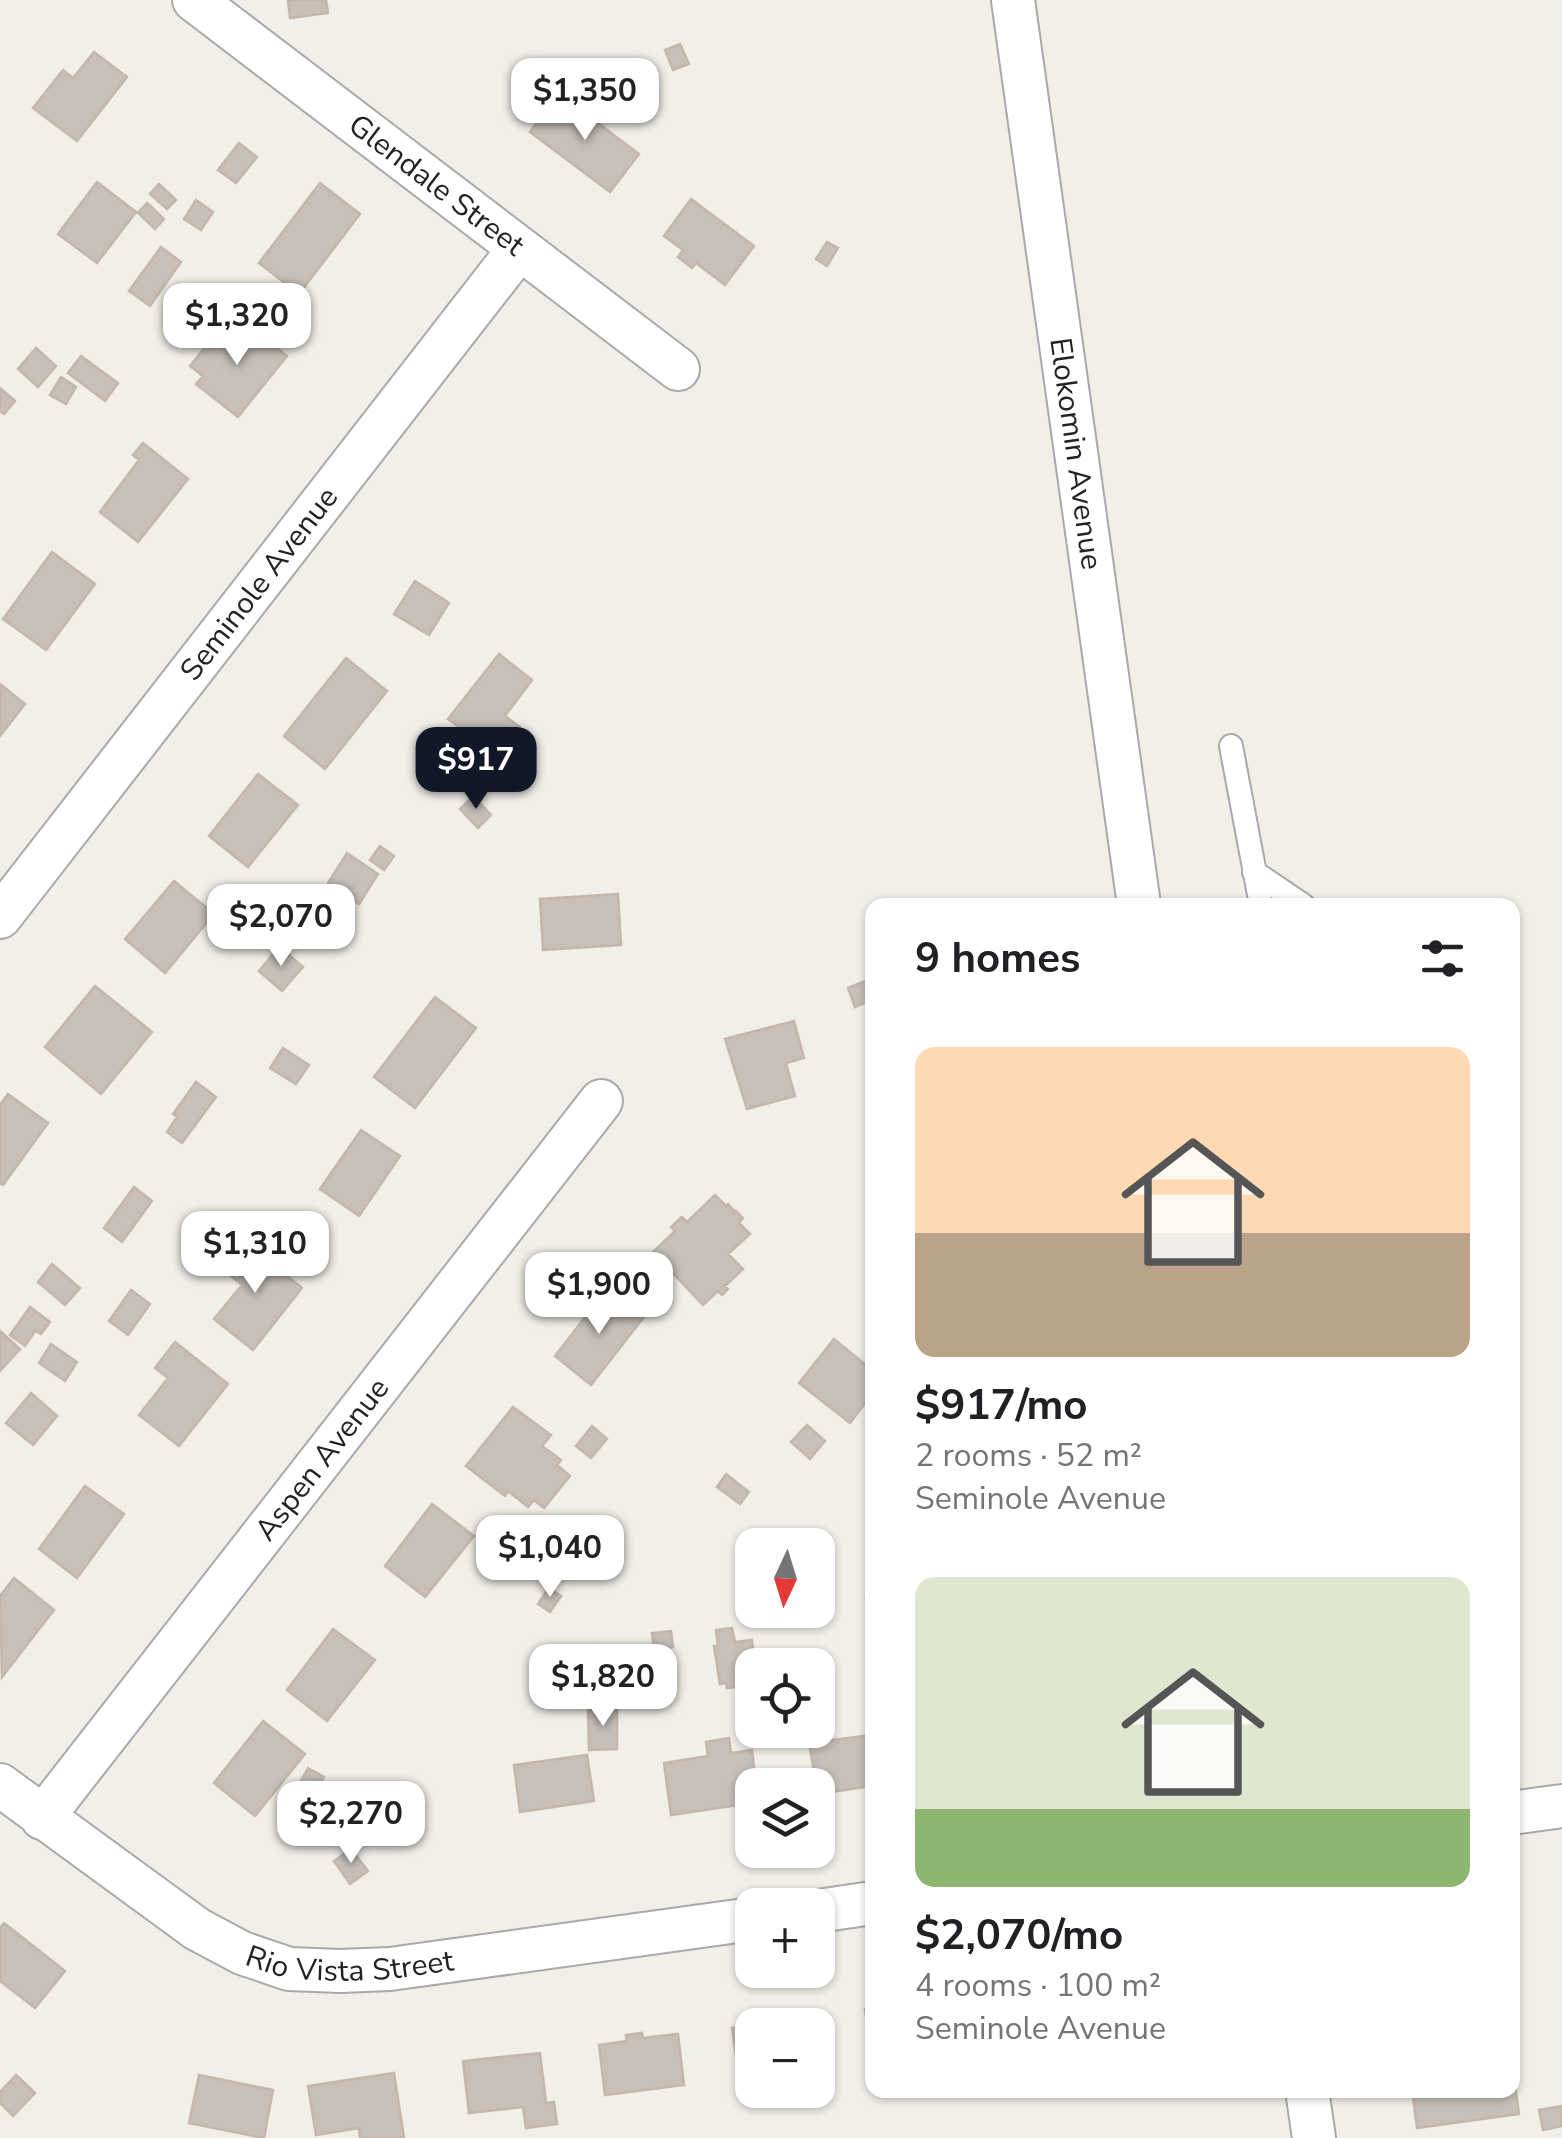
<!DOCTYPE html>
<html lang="en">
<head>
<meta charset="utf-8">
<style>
	:root { --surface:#fff; --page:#f6f6f6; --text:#202124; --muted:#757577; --accent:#111827 }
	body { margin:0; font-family:"Nunito Sans",sans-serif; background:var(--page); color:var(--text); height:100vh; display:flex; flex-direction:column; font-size:38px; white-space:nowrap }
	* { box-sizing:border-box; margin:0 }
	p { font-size:32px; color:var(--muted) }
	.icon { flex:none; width:55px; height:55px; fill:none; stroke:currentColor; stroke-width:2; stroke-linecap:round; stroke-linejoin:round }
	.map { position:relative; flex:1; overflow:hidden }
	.sheet { position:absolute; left:865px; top:898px; width:655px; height:1200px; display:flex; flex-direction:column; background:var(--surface); border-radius:20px; box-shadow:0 2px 8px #0004 }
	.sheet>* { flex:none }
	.needle { width:65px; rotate:184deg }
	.controls { position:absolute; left:735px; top:1528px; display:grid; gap:20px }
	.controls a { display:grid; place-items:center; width:100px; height:100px; border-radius:20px; background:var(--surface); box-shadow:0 2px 8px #0004; font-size:50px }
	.price { position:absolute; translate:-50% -85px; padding:0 22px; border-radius:20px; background:#fff; color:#222; font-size:32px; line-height:65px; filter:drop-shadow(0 2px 5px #0008) }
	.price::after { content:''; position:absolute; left:50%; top:60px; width:30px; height:22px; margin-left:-15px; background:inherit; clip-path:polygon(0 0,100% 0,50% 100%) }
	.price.selected { background:var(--accent); color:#fff }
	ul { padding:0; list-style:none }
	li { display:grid; align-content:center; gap:20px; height:530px; padding:0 50px }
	li span { display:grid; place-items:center; height:310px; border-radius:20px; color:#555 }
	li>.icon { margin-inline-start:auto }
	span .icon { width:180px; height:180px; fill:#fffc; stroke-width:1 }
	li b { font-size:42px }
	h2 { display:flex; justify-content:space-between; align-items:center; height:120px; padding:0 50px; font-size:42px }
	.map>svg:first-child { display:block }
</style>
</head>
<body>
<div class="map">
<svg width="1562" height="2138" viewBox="0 0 1562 2138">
	<rect width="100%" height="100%" fill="#f2efe9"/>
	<path fill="#c7bfb8" stroke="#c4b6ab" stroke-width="2.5" d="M288,0H326L328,13L290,18Z
		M680,44L689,64L673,70L665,50Z
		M94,52L127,77L77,141L33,108L63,70L73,78Z
		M559,94L639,154L610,192L530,132Z
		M239,143L257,157L236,183L218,170Z
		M97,182L136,212L97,263L58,234Z
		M320,183L360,214L299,294L259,263Z
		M159,184L176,200L167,209L150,194Z
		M691,199L754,246L725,285L696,263L692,268L678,257L683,250L664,236Z
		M196,200L213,212L201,230L184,219Z
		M147,203L164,219L155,229L138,213Z
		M827,242L838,248L827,266L816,259Z
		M161,247L181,262L150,306L129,291Z
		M245,323L287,356L238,417L196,384L203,376L190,366L213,337L226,347Z
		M36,348L56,366L38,387L18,369Z
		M81,356L118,383L105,401L68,373Z
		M61,377L76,387L66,404L50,395Z
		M0,388L15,401L4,414L0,411Z
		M143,443L188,479L138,542L100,512L139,460L133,455Z
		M52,552L95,584L46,650L3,619Z
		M415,581L449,603L429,635L394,614Z
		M499,654L532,680L505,716L520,727L496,758L484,748L469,768L447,751L463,730L448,719Z
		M346,658L387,691L325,769L284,736Z
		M0,684L25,704L0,736Z
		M258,774L298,805L248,867L209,836Z
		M473,796L491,815L478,828L460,809Z
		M380,846L394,856L384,870L370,860Z
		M347,853L378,874L359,904L328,883Z
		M174,881L214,914L165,973L125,939Z
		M618,894L621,945L543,950L540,899Z
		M279,947L303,967L282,991L259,971Z
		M872,978V1000L855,1007L848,988Z
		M95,986L152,1032L101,1094L45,1047Z
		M435,997L476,1028L415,1108L374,1077Z
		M794,1021L804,1058L786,1063L795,1096L747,1109L725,1039Z
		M283,1048L309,1065L296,1084L270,1068Z
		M196,1082L216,1097L182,1143L167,1132L177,1117L173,1114Z
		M8,1094L48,1123L3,1185L0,1183V1105Z
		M361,1130L400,1156L359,1216L320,1189Z
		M134,1187L152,1201L122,1242L104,1228Z
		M715,1195L726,1206L728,1204L734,1211L733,1215L736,1211L743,1218L739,1223L750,1234L728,1254L743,1269L725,1286L728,1289L722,1295L718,1291L703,1305L653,1252L675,1231L671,1227L682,1217L687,1222Z
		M243,1241L302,1288L253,1350L214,1319L242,1285L221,1268Z
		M52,1264L80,1288L65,1305L38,1282Z
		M607,1289L644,1317L591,1385L555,1356Z
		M131,1290L150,1304L128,1335L109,1321Z
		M30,1307L50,1322L41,1334L35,1331L25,1346L10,1335Z
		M0,1331L20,1349L0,1371Z
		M834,1339L872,1370V1394L850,1423L799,1383Z
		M175,1342L228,1384L179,1446L139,1415L168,1378L155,1368Z
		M51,1344L77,1362L65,1381L39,1363Z
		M31,1393L57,1416L33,1445L6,1423Z
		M513,1407L551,1435L542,1446L561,1460L557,1465L570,1476L544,1508L534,1500L528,1507L508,1491L505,1496L466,1466Z
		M807,1425L825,1441L810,1459L791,1442Z
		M592,1426L607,1439L591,1458L576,1446Z
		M726,1474L749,1492L740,1504L717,1487Z
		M85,1486L124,1514L77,1578L39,1549Z
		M432,1504L474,1536L425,1597L385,1566Z
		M567,1520L597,1542L578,1569L547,1547Z
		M14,1578L54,1610L2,1677L0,1596Z
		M549,1588L561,1596L550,1612L538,1604Z
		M866,1599H872V1621H868Z
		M732,1628L735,1642L752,1640L755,1665H752V1685L727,1688L726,1683L720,1684L714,1646H718L716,1630Z
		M333,1629L375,1660L327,1721L287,1690Z
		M671,1631L673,1647L654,1650L652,1633Z
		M593,1645L597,1664L568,1669L564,1650Z
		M617,1709V1749L589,1750L588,1710Z
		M263,1721L305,1754L255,1816L214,1783Z
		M872,1735V1786L818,1794L809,1743Z
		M729,1738L731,1753L752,1750L756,1785H752V1803L671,1815L664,1763L708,1756L706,1742Z
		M587,1755L594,1801L520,1812L514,1765Z
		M308,1768L324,1777L312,1797L297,1788Z
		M351,1849L368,1871L350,1884L334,1861Z
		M4,1923L65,1971L35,2008L0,1981V1928Z
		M872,2008V2058L865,2009Z
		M810,2015L812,2025H752V2074L739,2076L732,2028Z
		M642,2033L643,2038L678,2034L684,2085L605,2095L599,2045L627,2041L626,2035Z
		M540,2053L546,2103L554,2102L557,2124L526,2128L523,2107L469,2113L463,2061Z
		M1512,2063L1519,2114L1417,2128L1412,2090H1512Z
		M394,2073L404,2138H360L359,2128L316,2135L308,2086Z
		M16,2075L35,2093L13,2116L0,2103V2092Z
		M199,2075L273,2090L264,2138L189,2123Z
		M1562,2106V2126L1543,2130L1539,2110Z"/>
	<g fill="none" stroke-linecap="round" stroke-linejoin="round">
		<defs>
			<path id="service" d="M1231,746L1261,905
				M1254,872L1303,905"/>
			<g id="minor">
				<path id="s1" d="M194,0L678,369"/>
				<path id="s2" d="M1013,0L1139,905"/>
				<path id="s3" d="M0,917L519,249"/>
				<path id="s4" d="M0,1785L197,1929L242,1953L289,1969L340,1971L390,1969L752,1919"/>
				<path d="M1512,1813L1562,1806"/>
				<path id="s5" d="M42,1818L601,1101"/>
				<path d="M818,1911L872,1903"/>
				<path d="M1307,2090L1314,2138"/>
			</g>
		</defs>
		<use href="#service" stroke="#a9a9a9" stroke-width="26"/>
		<use href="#minor" stroke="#a9a9a9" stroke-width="46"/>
		<use href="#service" stroke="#fff" stroke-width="22"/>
		<use href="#minor" stroke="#fff" stroke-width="42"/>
	</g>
	<g text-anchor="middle" stroke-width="8" stroke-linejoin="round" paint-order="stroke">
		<g font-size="30" fill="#222" stroke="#fff">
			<text dy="10" stroke="none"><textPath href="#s1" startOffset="305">Glendale Street</textPath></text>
			<text dy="10" stroke="none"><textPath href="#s2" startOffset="458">Elokomin Avenue</textPath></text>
			<text dy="10" stroke="none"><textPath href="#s3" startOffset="422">Seminole Avenue</textPath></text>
			<text dy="10" stroke="none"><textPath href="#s5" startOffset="455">Aspen Avenue</textPath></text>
			<text dy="10" stroke="none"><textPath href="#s4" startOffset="405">Rio Vista Street</textPath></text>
		</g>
	</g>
</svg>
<div class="controls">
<a><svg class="needle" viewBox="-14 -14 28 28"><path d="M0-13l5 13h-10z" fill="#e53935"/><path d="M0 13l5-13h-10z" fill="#757577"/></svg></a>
<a><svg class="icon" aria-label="locate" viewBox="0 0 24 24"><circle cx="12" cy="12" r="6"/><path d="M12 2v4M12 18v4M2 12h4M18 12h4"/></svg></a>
<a><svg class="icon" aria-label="layers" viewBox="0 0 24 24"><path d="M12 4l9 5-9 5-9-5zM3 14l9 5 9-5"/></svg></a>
<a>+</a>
<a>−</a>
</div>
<b class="price" style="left:585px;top:143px">$1,350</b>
<b class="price" style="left:237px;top:368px">$1,320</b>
<b class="price selected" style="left:476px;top:812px">$917</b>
<b class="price" style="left:281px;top:969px">$2,070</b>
<b class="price" style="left:255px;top:1296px">$1,310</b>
<b class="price" style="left:599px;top:1337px">$1,900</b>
<b class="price" style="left:550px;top:1600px">$1,040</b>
<b class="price" style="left:603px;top:1729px">$1,820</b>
<b class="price" style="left:351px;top:1866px">$2,270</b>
<section class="sheet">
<h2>9 homes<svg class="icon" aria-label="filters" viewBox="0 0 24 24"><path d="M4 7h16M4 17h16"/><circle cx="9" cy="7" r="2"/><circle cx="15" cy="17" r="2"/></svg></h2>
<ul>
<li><span style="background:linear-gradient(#ffd9b3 60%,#b9a48a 0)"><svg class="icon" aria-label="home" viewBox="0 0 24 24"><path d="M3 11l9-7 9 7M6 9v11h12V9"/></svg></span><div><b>$917/mo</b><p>2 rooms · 52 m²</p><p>Seminole Avenue</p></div></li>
<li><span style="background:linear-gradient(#dfe7d0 75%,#8fb573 0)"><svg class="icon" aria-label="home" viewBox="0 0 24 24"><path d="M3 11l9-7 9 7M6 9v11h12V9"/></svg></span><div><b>$2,070/mo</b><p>4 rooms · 100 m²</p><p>Seminole Avenue</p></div></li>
</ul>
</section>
</div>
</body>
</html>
